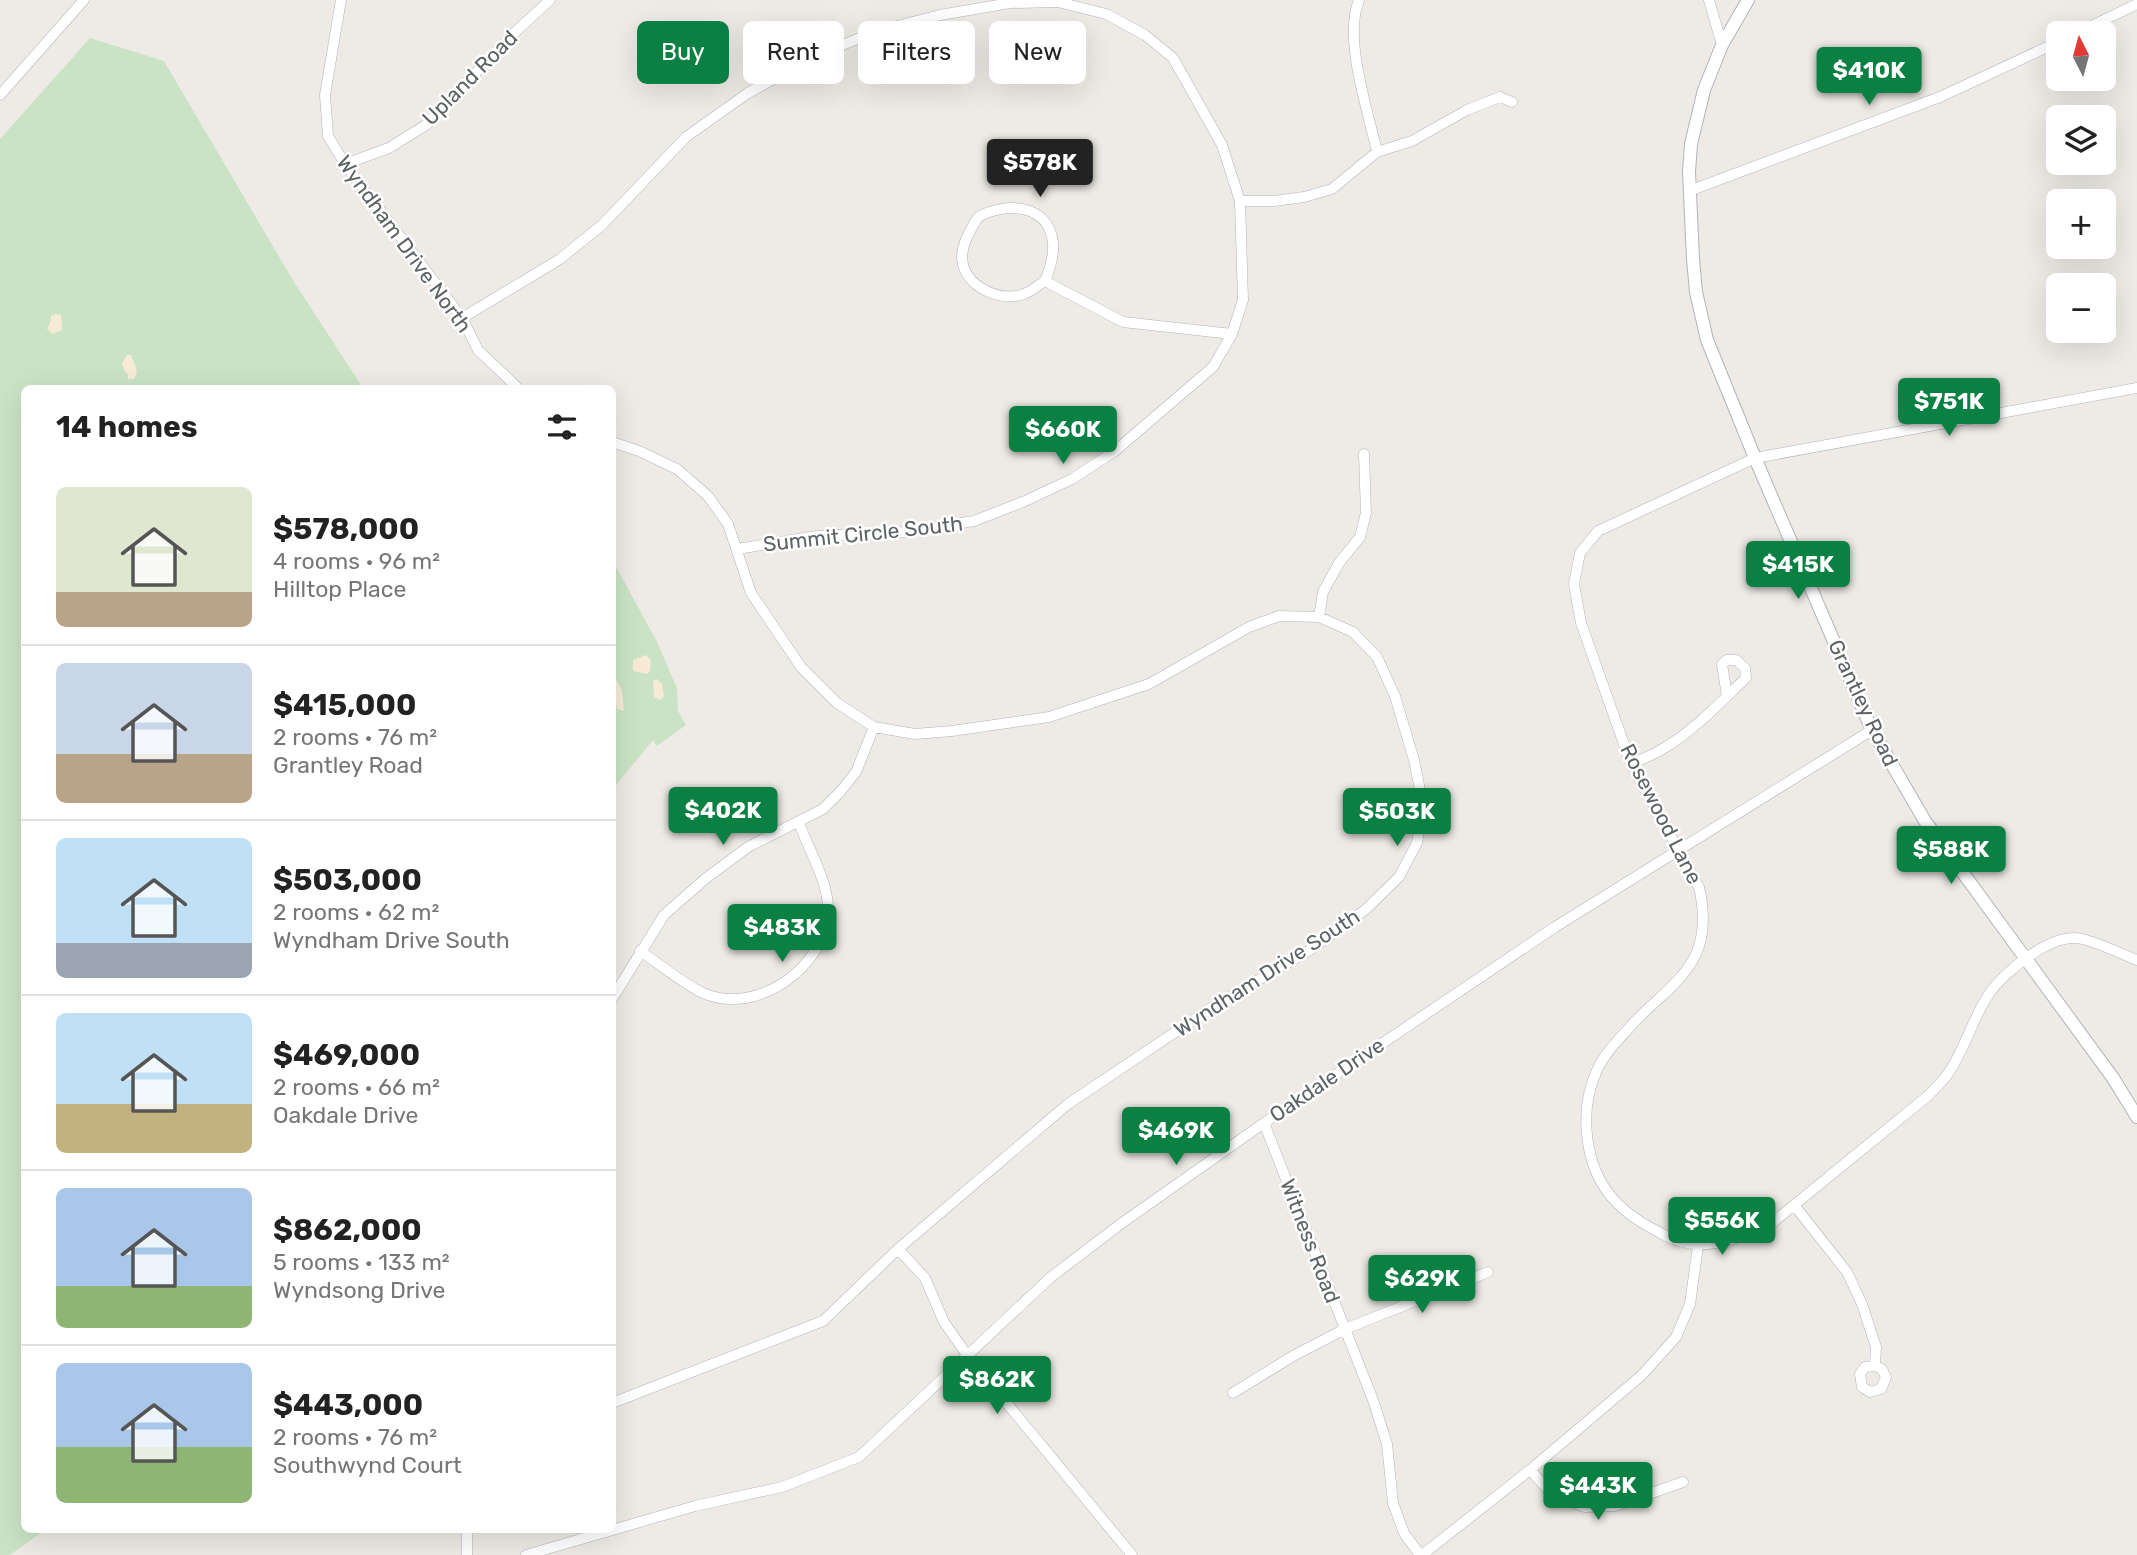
<!DOCTYPE html>
<html lang="en">
<head>
<meta charset="utf-8">
<style>
	:root { --surface:#fff; --page:#f6f6f6; --text:#222; --muted:#767676; --line:#e0e0e0; --accent:#0b8043 }
	body { margin:0; font-family:Rubik,sans-serif; background:var(--page); color:var(--text); height:100vh; display:flex; flex-direction:column; font-size:26px; white-space:nowrap }
	* { box-sizing:border-box; margin:0 }
	p { font-size:23px; color:var(--muted) }
	.icon { flex:none; width:38px; height:38px; fill:none; stroke:currentColor; stroke-width:2; stroke-linecap:round; stroke-linejoin:round }
	.map { position:relative; flex:1; overflow:hidden }
	.panel { position:absolute; left:21px; top:385px; width:595px; height:1148px; display:flex; flex-direction:column; background:var(--surface); border-radius:10px; box-shadow:0 7px 28px #0002 }
	.panel>* { flex:none }
	.guide { position:absolute; left:637px; top:21px; width:665px; height:63px; display:flex; gap:14px }
	.needle { width:46px; rotate:354deg }
	.controls { position:absolute; left:2046px; top:21px; display:grid; gap:14px }
	.controls a { display:grid; place-items:center; width:70px; height:70px; border-radius:10px; background:var(--surface); box-shadow:0 7px 28px #0002; font-size:35px }
	.price { position:absolute; translate:-50% -60px; padding:0 16px; border-radius:7px; background:var(--accent); color:#fff; font-size:23px; line-height:46px; filter:drop-shadow(0 2px 4px #0008) }
	.price::after { content:''; position:absolute; left:50%; top:42px; width:21px; height:16px; margin-left:-10px; background:inherit; clip-path:polygon(0 0,100% 0,50% 100%) }
	.price.on { background:#222; color:#fff }
	ul { padding:0; list-style:none }
	li { display:flex; align-items:center; gap:21px; height:175px; padding:0 35px }
	li+li { border-top:2px solid var(--line) }
	li span { display:grid; place-items:center; flex:none; width:196px; height:140px; border-radius:10px; color:#555 }
	li>.icon { margin-inline-start:auto }
	span .icon { width:84px; height:84px; fill:#fffc; stroke-width:1 }
	li b { font-size:30px }
	h2 { display:flex; justify-content:space-between; align-items:center; height:84px; padding:0 35px; font-size:30px }
	.tag { padding:0 24px; border-radius:10px; background:var(--surface); box-shadow:0 7px 28px #0002; font-size:24px; line-height:63px }
	.tag.on { background:var(--accent); color:#fff }
	.map>svg:first-child { display:block }
</style>
</head>
<body>
<div class="map">
<svg width="2137" height="1555" viewBox="0 0 2137 1555">
	<rect width="100%" height="100%" fill="#eeebe6"/>
	<path fill="#cae3c5" d="M90,38L164,61L294,282L363,388H24V1530H45L10,1555H0V139Z
		M613,561L657,642L677,688L678,711L686,725L657,746L653,740L613,789Z"/>
	<path fill="#f7ebd8" d="M56,314L61,315L62,330L53,334L47,329L51,321V316Z
		M127,355H131L137,371L134,379H128V374L124,370L122,363Z
		M646,655L651,661L650,671L647,674L633,671V660Z
		M657,679L662,684L664,696L660,700L654,697L653,681Z
		M617,681L622,691L624,711L617,709L612,682Z"/>
	<g fill="none" stroke-linecap="round" stroke-linejoin="round">
		<defs>
			<path id="minor" d="M341,0L325,95L328,136L345,164L462,318L478,350L518,388
				M1359,0C1343,39 1368,110 1377,152
				M1709,0L1722,45
				M2077,33L2137,4
				M0,95L84,0
				M345,164L389,148L426,125L513,34L550,0
				M1689,191L1940,97L2058,42
				M1240,201H1274L1304,197L1332,189L1377,152L1412,141L1467,110L1500,97L1512,102
				M1045,281C1037,286 1030,293 1021,295C997,301 964,286 962,258C962,243 971,229 978,217C1005,202 1049,203 1053,243C1054,256 1050,269 1045,281L1123,322L1232,334
				M462,318L560,259L602,225L686,137L748,93L814,57L874,32L940,15L1010,3L1058,2L1106,14L1145,35L1173,58L1222,145L1240,201L1243,300L1232,334L1213,367L1115,451L1072,479L1023,502L974,521L905,532L817,536L737,549
				M2137,388L1755,458L1598,531L1580,553L1574,584L1581,623L1631,764L1699,887C1704,909 1706,932 1696,954C1682,984 1650,1003 1629,1028C1617,1041 1604,1055 1597,1070C1578,1112 1584,1171 1618,1204C1632,1218 1649,1227 1666,1236C1701,1254 1740,1239 1772,1223L1929,1095C1935,1088 1942,1082 1947,1075C1965,1050 1972,1019 1989,994C2005,971 2052,932 2082,939C2100,943 2119,953 2137,960
				M612,442L639,451L677,469L708,496L728,524L751,593L801,667L837,703L874,727L915,734L952,731L1049,717L1149,684L1249,627L1279,616L1319,617L1353,632L1377,657L1395,696L1414,760L1423,805L1417,843L1399,877L1365,910L1310,950L1217,1004L1068,1104L898,1249L823,1321L612,1403
				M1319,617L1323,592L1339,563L1360,537L1366,513L1364,454
				M1631,764C1642,759 1655,754 1666,747C1695,729 1721,702 1746,678L1745,668L1736,660H1727L1722,664L1727,696
				M640,951C660,964 683,984 703,993C757,1017 827,966 828,910C829,883 808,848 799,823
				M612,999L664,915L705,879L748,847L823,809L841,791L856,772L874,727
				M1264,1123L1373,1400L1387,1444L1393,1503L1404,1533L1420,1555
				M1794,1205L1847,1272L1862,1304L1876,1347L1875,1366L1882,1369L1886,1377L1881,1389L1870,1392L1862,1387L1860,1374L1865,1367L1875,1366
				M898,1249L925,1278L944,1322L967,1355L1132,1555
				M1233,1393L1293,1356L1345,1329L1488,1272
				M1530,1470L1553,1495L1585,1507L1615,1506L1683,1482
				M467,1555V1530
				M526,1555L695,1506L782,1487L859,1457L1051,1277L1122,1223L1264,1123L1555,927L1872,730
				M1422,1555L1530,1470L1642,1375L1676,1337L1690,1304L1698,1246"/>
			<path id="tertiary" d="M1748,0L1722,45L1704,90L1691,144L1689,172L1693,259L1696,292L1707,340L1755,458L1872,730L1925,821L2113,1078L2137,1117"/>
		</defs>
		<use href="#minor" stroke="#b1b4b7" stroke-width="11"/>
		<use href="#tertiary" stroke="#b1b4b7" stroke-width="14"/>
		<use href="#minor" stroke="#fff" stroke-width="10"/>
		<use href="#tertiary" stroke="#fff" stroke-width="12"/>
	</g>
	<g text-anchor="middle" stroke-width="5" stroke-linejoin="round" paint-order="stroke">
		<g font-size="21" fill="#5d6265" stroke="#fff">
			<text transform="translate(470 78) rotate(-45)" y="7">Upland Road</text>
			<text transform="translate(404 244) rotate(54)" y="7">Wyndham Drive North</text>
			<text transform="translate(863 534) rotate(-6)" y="7">Summit Circle South</text>
			<text transform="translate(1863 703) rotate(65)" y="7">Grantley Road</text>
			<text transform="translate(1661 814) rotate(63)" y="7">Rosewood Lane</text>
			<text transform="translate(1267 973) rotate(-33)" y="7">Wyndham Drive South</text>
			<text transform="translate(1327 1080) rotate(-34)" y="7">Oakdale Drive</text>
			<text transform="translate(1310 1241) rotate(69)" y="7">Witness Road</text>
		</g>
	</g>
</svg>
<div class="controls">
<a><svg class="needle" viewBox="-14 -14 28 28"><path d="M0-13l5 13h-10z" fill="#e53935"/><path d="M0 13l5-13h-10z" fill="#767676"/></svg></a>
<a><svg class="icon" aria-label="layers" viewBox="0 0 24 24"><path d="M12 4l9 5-9 5-9-5zM3 14l9 5 9-5"/></svg></a>
<a>+</a>
<a>−</a>
</div>
<b class="price" style="left:1869px;top:107px">$410K</b>
<b class="price on" style="left:1040px;top:199px">$578K</b>
<b class="price" style="left:1949px;top:438px">$751K</b>
<b class="price" style="left:1063px;top:466px">$660K</b>
<b class="price" style="left:1798px;top:601px">$415K</b>
<b class="price" style="left:723px;top:847px">$402K</b>
<b class="price" style="left:1397px;top:848px">$503K</b>
<b class="price" style="left:1951px;top:886px">$588K</b>
<b class="price" style="left:782px;top:964px">$483K</b>
<b class="price" style="left:1176px;top:1167px">$469K</b>
<b class="price" style="left:1722px;top:1257px">$556K</b>
<b class="price" style="left:1422px;top:1315px">$629K</b>
<b class="price" style="left:997px;top:1416px">$862K</b>
<b class="price" style="left:1598px;top:1522px">$443K</b>
<div class="guide">
<a class="tag on">Buy</a>
<a class="tag">Rent</a>
<a class="tag">Filters</a>
<a class="tag">New</a>
</div>
<section class="panel">
<h2>14 homes<svg class="icon" aria-label="filters" viewBox="0 0 24 24"><path d="M4 7h16M4 17h16"/><circle cx="9" cy="7" r="2"/><circle cx="15" cy="17" r="2"/></svg></h2>
<ul>
<li><span style="background:linear-gradient(#dfe7d0 75%,#b9a48a 0)"><svg class="icon" aria-label="home" viewBox="0 0 24 24"><path d="M3 11l9-7 9 7M6 9v11h12V9"/></svg></span><div><b>$578,000</b><p>4 rooms · 96 m²</p><p>Hilltop Place</p></div></li>
<li><span style="background:linear-gradient(#c9d6e8 65%,#b9a48a 0)"><svg class="icon" aria-label="home" viewBox="0 0 24 24"><path d="M3 11l9-7 9 7M6 9v11h12V9"/></svg></span><div><b>$415,000</b><p>2 rooms · 76 m²</p><p>Grantley Road</p></div></li>
<li><span style="background:linear-gradient(#bfe0f5 75%,#9aa5b1 0)"><svg class="icon" aria-label="home" viewBox="0 0 24 24"><path d="M3 11l9-7 9 7M6 9v11h12V9"/></svg></span><div><b>$503,000</b><p>2 rooms · 62 m²</p><p>Wyndham Drive South</p></div></li>
<li><span style="background:linear-gradient(#bfe0f5 65%,#c2b280 0)"><svg class="icon" aria-label="home" viewBox="0 0 24 24"><path d="M3 11l9-7 9 7M6 9v11h12V9"/></svg></span><div><b>$469,000</b><p>2 rooms · 66 m²</p><p>Oakdale Drive</p></div></li>
<li><span style="background:linear-gradient(#a9c7e8 70%,#8fb573 0)"><svg class="icon" aria-label="home" viewBox="0 0 24 24"><path d="M3 11l9-7 9 7M6 9v11h12V9"/></svg></span><div><b>$862,000</b><p>5 rooms · 133 m²</p><p>Wyndsong Drive</p></div></li>
<li><span style="background:linear-gradient(#a9c7e8 60%,#8fb573 0)"><svg class="icon" aria-label="home" viewBox="0 0 24 24"><path d="M3 11l9-7 9 7M6 9v11h12V9"/></svg></span><div><b>$443,000</b><p>2 rooms · 76 m²</p><p>Southwynd Court</p></div></li>
</ul>
</section>
</div>
</body>
</html>
